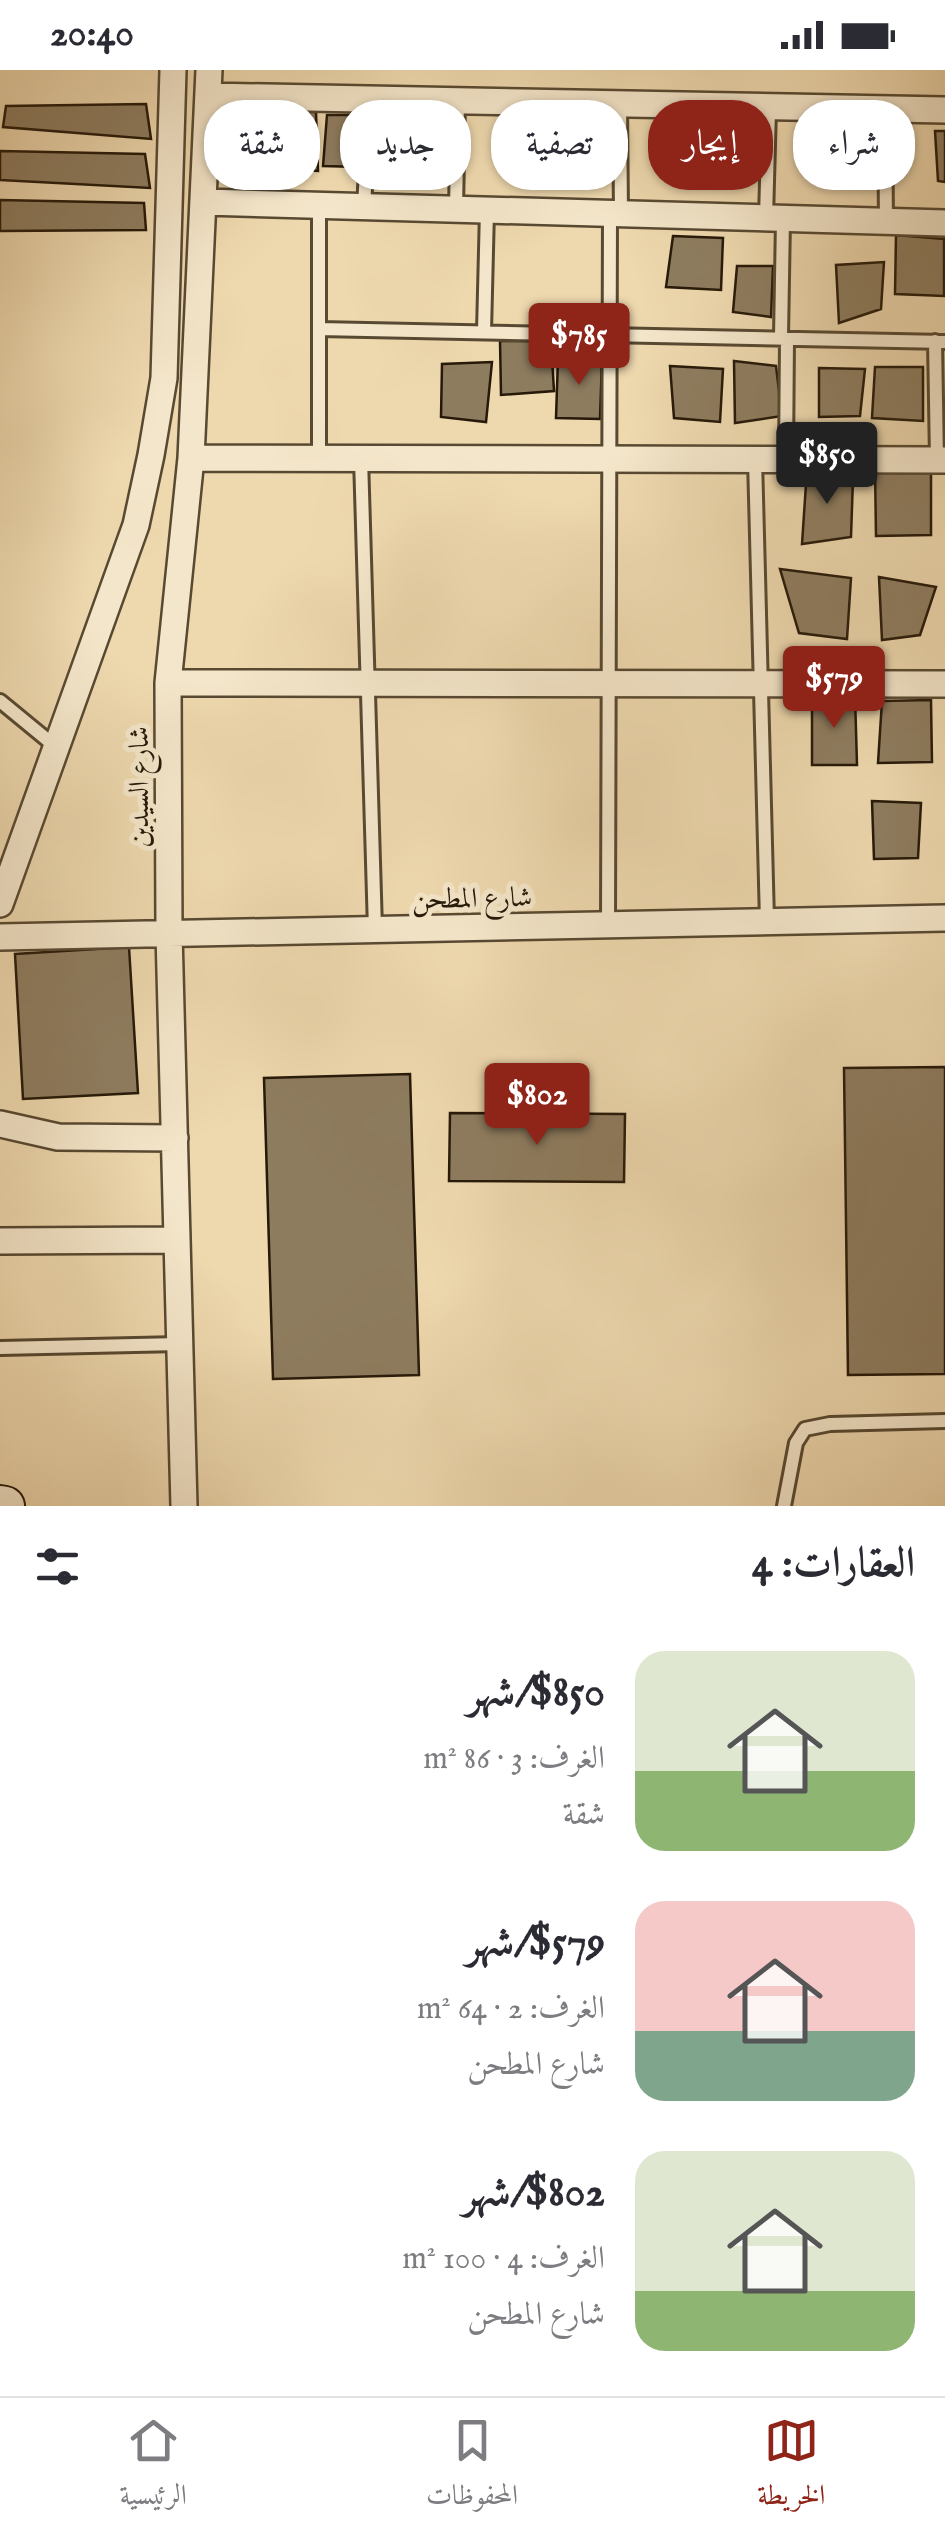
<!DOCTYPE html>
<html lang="ar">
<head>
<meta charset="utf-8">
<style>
	:root { --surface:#fff; --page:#f7f7f7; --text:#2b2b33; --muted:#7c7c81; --line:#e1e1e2; --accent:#8f2418 }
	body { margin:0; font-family:"IM FELL English",Amiri,serif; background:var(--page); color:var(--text); direction:rtl; height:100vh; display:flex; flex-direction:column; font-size:38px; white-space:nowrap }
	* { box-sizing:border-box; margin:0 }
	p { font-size:32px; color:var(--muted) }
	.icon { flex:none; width:55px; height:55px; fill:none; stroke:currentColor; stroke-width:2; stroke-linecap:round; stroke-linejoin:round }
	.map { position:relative; height:1436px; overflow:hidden; direction:ltr }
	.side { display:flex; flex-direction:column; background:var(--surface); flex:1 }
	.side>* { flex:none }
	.guide { position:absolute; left:30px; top:30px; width:885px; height:90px; direction:rtl; display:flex; gap:20px }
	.price { position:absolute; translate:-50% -85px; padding:0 22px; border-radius:10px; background:var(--accent); color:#fff; font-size:32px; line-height:65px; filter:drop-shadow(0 2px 5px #0008) }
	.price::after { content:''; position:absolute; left:50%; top:60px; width:30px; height:22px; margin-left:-15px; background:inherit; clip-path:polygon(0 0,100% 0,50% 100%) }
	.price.on { background:#222; color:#fff }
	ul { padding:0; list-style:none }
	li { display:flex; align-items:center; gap:30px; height:250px; padding:0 30px }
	li span { display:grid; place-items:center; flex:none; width:280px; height:200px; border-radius:30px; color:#555 }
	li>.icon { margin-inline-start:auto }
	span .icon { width:120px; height:120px; fill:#fffc; stroke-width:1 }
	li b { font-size:42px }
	h2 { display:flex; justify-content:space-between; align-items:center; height:120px; padding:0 30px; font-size:42px }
	.pill { padding:0 35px; border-radius:40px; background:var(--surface); box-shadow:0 2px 8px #0004; font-size:35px; line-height:90px }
	.pill.on { background:var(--accent); color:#fff }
	.status { display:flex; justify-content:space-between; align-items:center; height:70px; padding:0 50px; background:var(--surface); direction:ltr }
	.status svg { height:28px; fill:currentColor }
	.tab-bar { display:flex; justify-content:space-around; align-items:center; height:140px; border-top:2px solid var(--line); background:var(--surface); font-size:28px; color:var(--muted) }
	.tab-bar a { display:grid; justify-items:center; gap:5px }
	.tab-bar .on { color:var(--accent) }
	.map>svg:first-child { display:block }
</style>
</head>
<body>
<div class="status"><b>20:40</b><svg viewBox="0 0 49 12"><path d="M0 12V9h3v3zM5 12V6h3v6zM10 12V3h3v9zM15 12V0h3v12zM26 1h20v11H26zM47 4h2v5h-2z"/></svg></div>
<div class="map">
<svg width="945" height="1436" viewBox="0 0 945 1436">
	<rect width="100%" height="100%" fill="#eed8ae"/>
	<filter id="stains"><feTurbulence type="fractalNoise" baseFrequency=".002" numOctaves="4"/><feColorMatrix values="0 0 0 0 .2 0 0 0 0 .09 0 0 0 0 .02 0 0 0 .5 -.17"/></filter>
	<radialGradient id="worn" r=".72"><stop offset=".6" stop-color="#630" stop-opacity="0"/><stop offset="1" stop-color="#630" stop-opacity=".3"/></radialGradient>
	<path fill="#8e7c5f" stroke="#261909" stroke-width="2.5" d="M146,34L151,69L3,57L6,36Z
		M274,41L316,42L318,101L263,98Z
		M506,41L555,46L553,106L505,104Z
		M327,45H362L360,97L323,96Z
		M396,46L448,49L446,104L395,102Z
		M563,48H604L611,102L562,103Z
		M702,50L755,56L751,105L700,103Z
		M837,61L880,63L875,111L829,114Z
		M935,61H945V112L938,111Z
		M0,81L145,84L150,118L0,110Z
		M0,130L144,133L146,160L0,161Z
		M896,165L944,169V226L895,224Z
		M673,166L723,168L721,220L666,217Z
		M884,192L881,239L839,253L836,195Z
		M737,196H773L771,247L733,242Z
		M500,271H551L554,321L501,325Z
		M558,288H602L600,349L556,348Z
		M734,291L776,296L782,346L735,353Z
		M492,292L486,352L441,347L442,294Z
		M670,296L723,299L720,352L674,348Z
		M875,297H923V351L872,348Z
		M819,298L865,299L860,346L819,347Z
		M931,397V465L876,466L875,398Z
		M807,399L853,409L851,467L802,474Z
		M780,499L851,508L847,569L799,563Z
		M879,507L936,517L920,565L882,570Z
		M855,625L857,695H812V628Z
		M931,630L932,692L878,693L882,631Z
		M872,731L921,733L918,788L874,789Z
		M129,877L138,1023L23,1029L15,884Z
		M945,997V1304L848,1305L844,998Z
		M410,1004L419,1305L273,1309L264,1008Z
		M450,1043L625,1044L624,1112L449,1111Z"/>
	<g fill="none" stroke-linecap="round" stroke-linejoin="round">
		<defs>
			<path id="lane" d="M620,35L621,144
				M885,41L886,152
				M364,137L370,29
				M456,139L458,31
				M766,148L769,38
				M319,259L945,272
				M484,262L487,140
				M781,268L783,149
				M935,271L937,390
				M319,388V135
				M361,388L375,859
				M755,389L767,851
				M786,390L787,269
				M0,631L56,677
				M608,854L610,144
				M0,1278L180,1274
				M784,1436L796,1373L805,1359L830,1354L945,1351"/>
			<path id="street" d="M208,26L945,40
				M205,132L945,153
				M191,388L945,390
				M168,613L945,614
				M0,834L136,455L151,385L164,308L173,0
				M0,867L945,848
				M0,1054L58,1067L175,1068
				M0,1171L177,1170
				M184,1436L169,863L168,613L191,388L209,0"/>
			<path id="secondary" d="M0,1435L5,1436"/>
		</defs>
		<use href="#lane" stroke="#584932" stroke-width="18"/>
		<use href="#street" stroke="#584932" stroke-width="30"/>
		<use href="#secondary" stroke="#261909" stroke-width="42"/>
		<use href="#lane" stroke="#f4e6ca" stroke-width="12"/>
		<use href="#street" stroke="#f4e6ca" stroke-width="25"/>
		<use href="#secondary" stroke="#f4e6ca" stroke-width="38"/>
	</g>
	<g text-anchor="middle" stroke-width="10" stroke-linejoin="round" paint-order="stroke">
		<g font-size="28" fill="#261909" stroke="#f4e6ca">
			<text transform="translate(138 717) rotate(-90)" y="10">شارع السيدين</text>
			<text transform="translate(472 827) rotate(-1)" y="10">شارع المطحن</text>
		</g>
	</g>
	<rect width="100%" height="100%" filter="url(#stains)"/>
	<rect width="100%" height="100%" fill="url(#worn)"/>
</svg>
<b class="price" style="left:579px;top:318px">$785</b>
<b class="price on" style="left:827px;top:437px">$850</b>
<b class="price" style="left:834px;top:661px">$579</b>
<b class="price" style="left:537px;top:1078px">$802</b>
<div class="guide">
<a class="pill">شراء</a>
<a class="pill on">إيجار</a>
<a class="pill">تصفية</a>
<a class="pill">جديد</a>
<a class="pill">شقة</a>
</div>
</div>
<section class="side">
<h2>العقارات: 4<svg class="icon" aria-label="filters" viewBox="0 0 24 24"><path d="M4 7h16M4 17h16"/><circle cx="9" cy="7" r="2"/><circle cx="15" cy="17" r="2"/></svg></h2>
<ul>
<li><span style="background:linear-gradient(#dfe7d0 60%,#8fb573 0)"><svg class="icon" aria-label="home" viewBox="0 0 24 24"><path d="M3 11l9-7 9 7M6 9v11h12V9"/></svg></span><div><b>$850/شهر</b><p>الغرف: 3 · 86 m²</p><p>شقة</p></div></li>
<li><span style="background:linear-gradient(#f6c9c9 65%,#7fa58c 0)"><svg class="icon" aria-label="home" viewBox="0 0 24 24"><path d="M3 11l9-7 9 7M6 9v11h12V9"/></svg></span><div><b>$579/شهر</b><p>الغرف: 2 · 64 m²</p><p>شارع المطحن</p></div></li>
<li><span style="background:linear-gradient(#dfe7d0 70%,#8fb573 0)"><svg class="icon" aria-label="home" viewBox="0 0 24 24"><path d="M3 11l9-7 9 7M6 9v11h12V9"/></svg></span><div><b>$802/شهر</b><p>الغرف: 4 · 100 m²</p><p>شارع المطحن</p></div></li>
</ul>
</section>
<nav class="tab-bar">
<a class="on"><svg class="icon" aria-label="map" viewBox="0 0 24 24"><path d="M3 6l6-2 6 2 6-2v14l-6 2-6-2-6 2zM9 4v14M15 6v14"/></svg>الخريطة</a>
<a><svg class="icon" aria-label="saved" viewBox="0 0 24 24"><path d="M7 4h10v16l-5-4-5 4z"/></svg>المحفوظات</a>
<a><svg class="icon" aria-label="home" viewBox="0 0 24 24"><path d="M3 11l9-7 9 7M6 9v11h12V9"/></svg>الرئيسية</a>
</nav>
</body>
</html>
